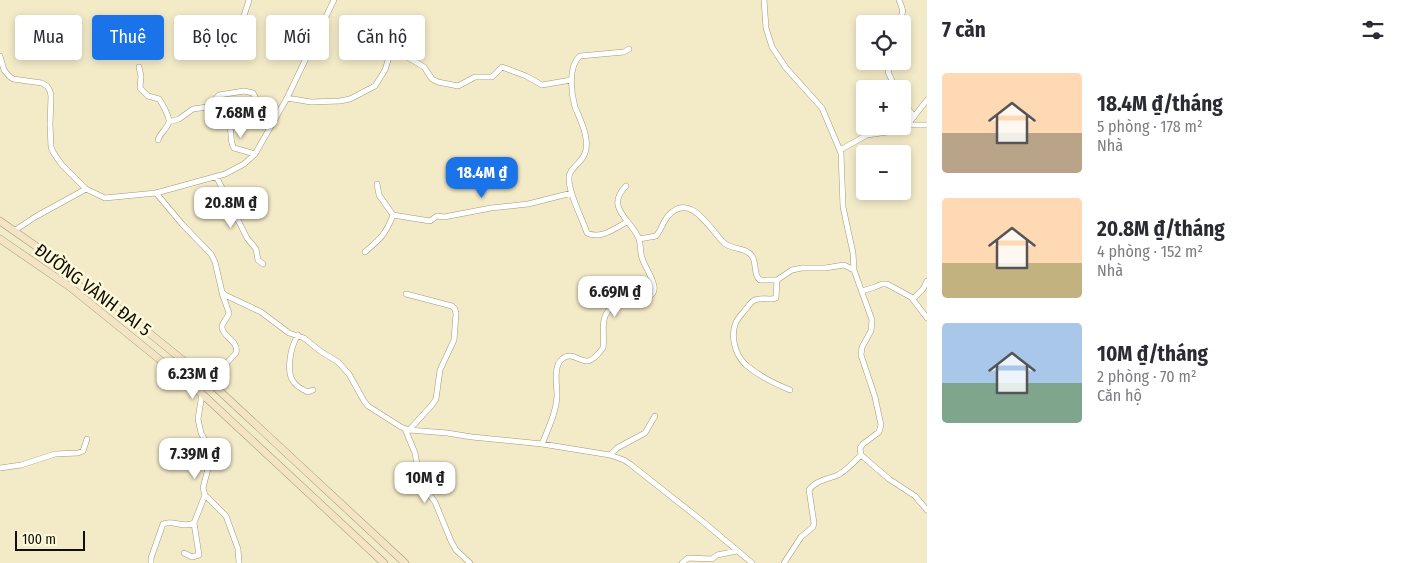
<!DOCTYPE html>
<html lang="vi">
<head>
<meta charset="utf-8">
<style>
	:root { --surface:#fff; --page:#f2f2f3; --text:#2b2b33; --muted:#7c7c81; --accent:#1a73e8 }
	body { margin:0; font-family:"Fira Sans Condensed",sans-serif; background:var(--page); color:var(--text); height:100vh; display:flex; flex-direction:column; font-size:19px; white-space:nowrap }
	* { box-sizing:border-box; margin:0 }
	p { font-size:16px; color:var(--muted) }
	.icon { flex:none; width:28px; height:28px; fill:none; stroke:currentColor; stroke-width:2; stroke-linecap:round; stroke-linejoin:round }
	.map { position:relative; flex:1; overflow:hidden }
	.details { display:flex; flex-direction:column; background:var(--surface); width:475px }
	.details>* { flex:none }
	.top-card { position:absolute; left:15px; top:15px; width:475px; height:45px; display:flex; gap:10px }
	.controls { position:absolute; left:856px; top:15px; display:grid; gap:10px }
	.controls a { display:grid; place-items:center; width:55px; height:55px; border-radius:5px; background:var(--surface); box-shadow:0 2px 8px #0003; font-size:25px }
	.scale { position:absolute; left:15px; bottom:12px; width:70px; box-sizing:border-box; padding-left:5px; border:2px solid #110e04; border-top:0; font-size:14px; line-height:18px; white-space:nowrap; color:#110e04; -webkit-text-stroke:4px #fff9dc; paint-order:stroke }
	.price { position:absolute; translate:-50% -42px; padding:0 11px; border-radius:10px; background:#fff; color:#222; font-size:16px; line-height:32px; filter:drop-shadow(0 1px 2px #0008) }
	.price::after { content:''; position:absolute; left:50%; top:30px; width:15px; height:11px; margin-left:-8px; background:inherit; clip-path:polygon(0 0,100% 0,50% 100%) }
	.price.on { background:var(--accent); color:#fff }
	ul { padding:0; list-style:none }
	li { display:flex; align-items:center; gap:15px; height:125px; padding:0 15px }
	li span { display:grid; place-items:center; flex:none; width:140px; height:100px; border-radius:5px; color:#555 }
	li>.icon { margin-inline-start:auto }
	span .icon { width:60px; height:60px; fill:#fffc; stroke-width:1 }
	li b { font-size:21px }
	h2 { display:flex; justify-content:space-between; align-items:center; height:60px; padding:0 15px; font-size:21px }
	.chip { padding:0 18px; border-radius:5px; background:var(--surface); box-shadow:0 2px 8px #0003; font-size:18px; line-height:45px }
	.chip.on { background:var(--accent); color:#fff }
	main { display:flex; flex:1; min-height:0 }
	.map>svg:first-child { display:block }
</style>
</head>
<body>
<main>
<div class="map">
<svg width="927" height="563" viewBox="0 0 927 563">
	<rect width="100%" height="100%" fill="#f3ebc8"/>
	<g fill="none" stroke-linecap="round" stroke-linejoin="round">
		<defs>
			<path id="street" d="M764,0L766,28L772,47L786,68L822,108L841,153L843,207L853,253L854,270L872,320L871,331L862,347L861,355L875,397L881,425L879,432L863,444L860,448L861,455L889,479L915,496L927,510
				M897,24C903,12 905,14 899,0
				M241,25L249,0
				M281,28L310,23L321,28
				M0,56L4,70L9,76L13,79L42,83L47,86L50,91L51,96L50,125L51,147L53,152L62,165L86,189L105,198L156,193L225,174L244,164L255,154L287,98L334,0
				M893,61L888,72L896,89
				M139,67L141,76L140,88L148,96L159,99C162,103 170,118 169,122C167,129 160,133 158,140
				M287,98L311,102L340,101L350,99L375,86L385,70L390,54L393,52H399L424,67L432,79L438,82L458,86L475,77H492L502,67L526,76L542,85L571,80
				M902,100L914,117
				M169,122L179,119L193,109L207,107L219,95L244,91L253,93L266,116L274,121
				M908,125H927
				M229,126C233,133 229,141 234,148L255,154
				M840,150L867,135L901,130L905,128L927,100
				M216,176L247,238L256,249L258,260L263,264
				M156,193L182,224L211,254L215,262L222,292L225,295L261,312L289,333L304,338L320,351L338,362L349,374L364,401L368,406L401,427L409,430L447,433L472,437L542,444L610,455L624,460L630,464L701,520L752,563
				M393,215L430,221L437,216L444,217L491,208L528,204L572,193
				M627,222C615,228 601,240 587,233C582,218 569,194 569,179C568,165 590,163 586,139C585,128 579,117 575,107C571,93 568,66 580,56L624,52L629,49
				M14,231L35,217L86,189
				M639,239L656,236C661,230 663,222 668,216C690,191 709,228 724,243C732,250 746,247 752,256C757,263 753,275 760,280H777L792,270L802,268H825L844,265L854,270
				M365,252C380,239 386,234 393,215L379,195L377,184
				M777,280L776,298C769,301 760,296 753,301C750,303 748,307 745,310C742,314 738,318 736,322C730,336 735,355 746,365C759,376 775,384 790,390
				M862,291L875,287L882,284H887L911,297L927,318
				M406,294L452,306L455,309L456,314L454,340L440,370L436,399L432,405L409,430
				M913,299L923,289L927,281
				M298,335C293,343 291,350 290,359C288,376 291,385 308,392L313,390
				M209,382L236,353C239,341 224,338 222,328C221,323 228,318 229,313L222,293
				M202,394L198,419L201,433L212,453L203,488L205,495L226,516L238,549L239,563
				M405,429L415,453L420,482L435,502L451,541L456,550L470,563
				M542,444C548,429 556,413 557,396C557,386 553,366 562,359C572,351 579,362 588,361C594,360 600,352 603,348C605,336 600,321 608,311C617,298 658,305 654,286C652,276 645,267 642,258C640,252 641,245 639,239C632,220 604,208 626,186
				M610,455L617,448L645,433L655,416
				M0,468L21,465L55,454L78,453L83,451L87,439
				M184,553L192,557L199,555L194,523
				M151,563V558L163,524C173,519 183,529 194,523L205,495
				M682,563L688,558L712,559L717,555L737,551
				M784,563L801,537L813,527L814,523L809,490C815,481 828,479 838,475C847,470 854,462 861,455"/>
			<path id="secondary" d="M0,221L80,277L211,383L405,563
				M0,239L70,287L201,393L384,563"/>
		</defs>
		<use href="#street" stroke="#a19a79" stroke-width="6"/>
		<use href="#secondary" stroke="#a19a79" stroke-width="8"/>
		<use href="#street" stroke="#fff" stroke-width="5"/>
		<use href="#secondary" stroke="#f3e4c5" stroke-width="7"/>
	</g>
	<g text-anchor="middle" stroke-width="5" stroke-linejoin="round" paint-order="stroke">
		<g font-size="18" fill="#110e04" stroke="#fff9dc">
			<text transform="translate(93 290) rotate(37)" y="6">ĐƯỜNG VÀNH ĐAI 5</text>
		</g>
	</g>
</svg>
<div class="controls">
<a><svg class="icon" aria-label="locate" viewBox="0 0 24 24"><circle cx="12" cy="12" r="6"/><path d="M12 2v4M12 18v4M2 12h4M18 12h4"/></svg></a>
<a>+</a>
<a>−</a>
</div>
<div class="scale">100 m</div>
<b class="price" style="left:241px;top:139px">7.68M ₫</b>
<b class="price on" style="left:482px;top:199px">18.4M ₫</b>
<b class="price" style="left:231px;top:229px">20.8M ₫</b>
<b class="price" style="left:615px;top:318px">6.69M ₫</b>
<b class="price" style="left:193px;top:400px">6.23M ₫</b>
<b class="price" style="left:195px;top:480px">7.39M ₫</b>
<b class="price" style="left:425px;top:504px">10M ₫</b>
<div class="top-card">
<a class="chip">Mua</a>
<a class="chip on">Thuê</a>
<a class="chip">Bộ lọc</a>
<a class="chip">Mới</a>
<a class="chip">Căn hộ</a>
</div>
</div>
<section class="details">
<h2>7 căn<svg class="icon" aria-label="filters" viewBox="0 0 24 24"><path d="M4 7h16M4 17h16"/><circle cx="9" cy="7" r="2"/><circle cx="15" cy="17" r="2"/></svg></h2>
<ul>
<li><span style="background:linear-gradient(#ffd9b3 60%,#b9a48a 0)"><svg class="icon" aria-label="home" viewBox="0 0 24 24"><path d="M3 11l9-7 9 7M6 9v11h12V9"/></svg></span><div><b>18.4M ₫/tháng</b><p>5 phòng · 178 m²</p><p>Nhà</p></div></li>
<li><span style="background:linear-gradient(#ffd9b3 65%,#c2b280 0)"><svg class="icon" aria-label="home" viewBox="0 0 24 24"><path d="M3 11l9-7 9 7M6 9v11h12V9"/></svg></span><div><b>20.8M ₫/tháng</b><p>4 phòng · 152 m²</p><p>Nhà</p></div></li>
<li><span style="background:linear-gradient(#a9c7e8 60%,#7fa58c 0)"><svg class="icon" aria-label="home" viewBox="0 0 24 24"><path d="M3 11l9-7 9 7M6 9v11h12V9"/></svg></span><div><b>10M ₫/tháng</b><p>2 phòng · 70 m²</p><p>Căn hộ</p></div></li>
</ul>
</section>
</main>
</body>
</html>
